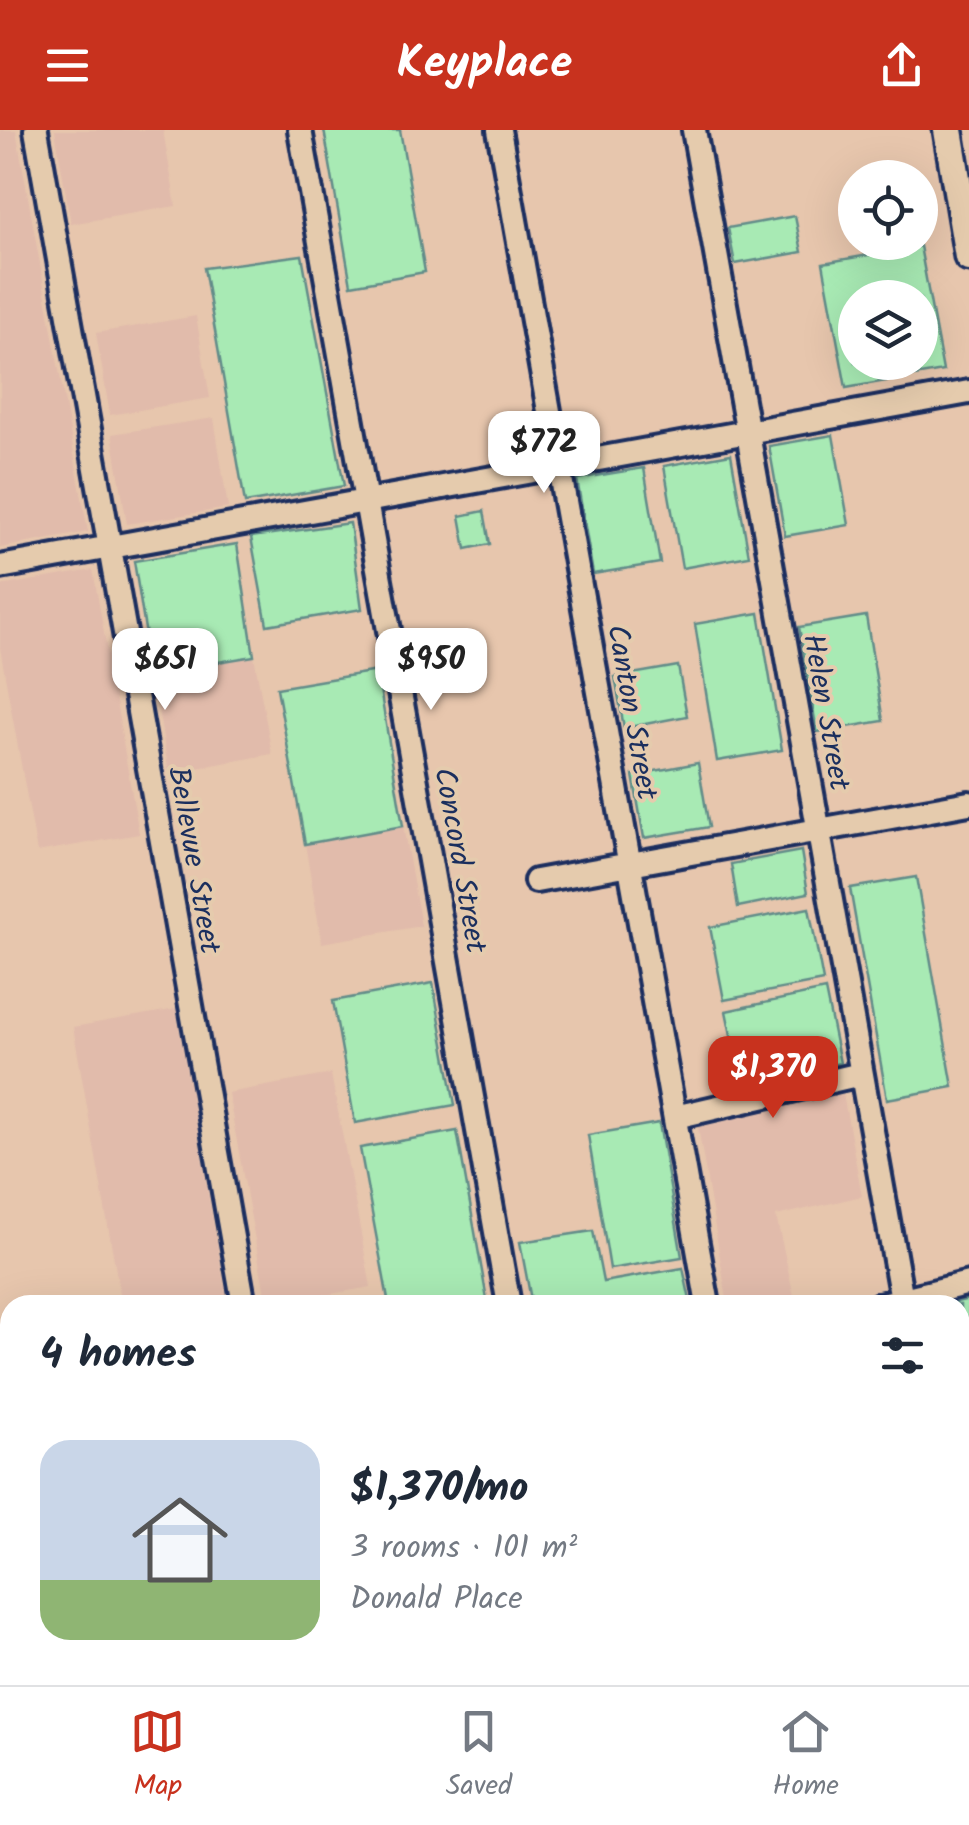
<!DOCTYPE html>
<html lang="en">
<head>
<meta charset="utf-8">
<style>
	:root { --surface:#fff; --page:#f6f6f7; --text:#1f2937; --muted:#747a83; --line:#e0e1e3; --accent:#c8321e }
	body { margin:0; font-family:Kalam,sans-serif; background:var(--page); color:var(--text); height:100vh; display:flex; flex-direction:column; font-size:38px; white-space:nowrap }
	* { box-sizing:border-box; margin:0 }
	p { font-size:32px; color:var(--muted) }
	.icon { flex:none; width:55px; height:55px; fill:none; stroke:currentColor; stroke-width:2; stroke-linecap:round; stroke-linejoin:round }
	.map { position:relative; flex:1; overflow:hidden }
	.side { position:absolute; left:0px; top:1165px; width:970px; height:390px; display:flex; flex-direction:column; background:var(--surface); border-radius:30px 30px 0 0; box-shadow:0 10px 40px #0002 }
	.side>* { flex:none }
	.fabs { position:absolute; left:838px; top:30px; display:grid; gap:20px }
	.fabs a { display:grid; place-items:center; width:100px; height:100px; border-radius:50%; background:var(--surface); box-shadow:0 10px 40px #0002; font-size:50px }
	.price { position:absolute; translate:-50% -85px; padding:0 22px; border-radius:20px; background:#fff; color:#222; font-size:32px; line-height:65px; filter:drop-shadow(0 2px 5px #0008) }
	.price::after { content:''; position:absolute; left:50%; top:60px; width:30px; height:22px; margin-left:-15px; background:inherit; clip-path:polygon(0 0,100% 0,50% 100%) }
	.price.current { background:var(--accent); color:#fff }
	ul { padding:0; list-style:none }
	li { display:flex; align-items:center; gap:30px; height:250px; padding:0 40px }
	li span { display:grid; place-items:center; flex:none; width:280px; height:200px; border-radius:30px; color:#555 }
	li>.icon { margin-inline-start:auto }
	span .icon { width:120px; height:120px; fill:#fffc; stroke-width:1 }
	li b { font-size:42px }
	h2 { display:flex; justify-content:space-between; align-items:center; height:120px; padding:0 40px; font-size:42px }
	header { display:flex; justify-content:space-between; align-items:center; height:130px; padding:0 40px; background:var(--accent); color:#fff; font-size:45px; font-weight:700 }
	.menu { display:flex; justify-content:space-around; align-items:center; height:140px; border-top:2px solid var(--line); background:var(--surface); font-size:28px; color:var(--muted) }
	.menu a { display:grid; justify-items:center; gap:5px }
	.menu .current { color:var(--accent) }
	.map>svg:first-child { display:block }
</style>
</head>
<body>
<header><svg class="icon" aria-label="menu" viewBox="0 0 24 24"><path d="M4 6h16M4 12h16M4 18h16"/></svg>Keyplace<svg class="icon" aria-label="share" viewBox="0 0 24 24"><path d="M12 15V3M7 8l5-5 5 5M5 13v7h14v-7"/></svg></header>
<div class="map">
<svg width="969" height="1555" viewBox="0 0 969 1555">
	<rect width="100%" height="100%" fill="#e7c6ad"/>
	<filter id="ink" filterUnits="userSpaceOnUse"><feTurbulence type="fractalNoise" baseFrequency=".01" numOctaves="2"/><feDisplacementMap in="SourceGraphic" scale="20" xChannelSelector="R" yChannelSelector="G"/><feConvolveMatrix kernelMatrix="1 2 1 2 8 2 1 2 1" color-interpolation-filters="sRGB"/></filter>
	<g filter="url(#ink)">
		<path fill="#e1bbab" d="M0,0H16L88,402L0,418Z
			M55,0H163L176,76L71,94Z
			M196,186L210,268L110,285L96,203Z
			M214,288L228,378L127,394L112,304Z
			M93,440L139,704L37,722L0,518V456Z
			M254,526L272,624L169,643L152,543Z
			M403,696L421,796L322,813L305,714Z
			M176,879L228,1175H122L73,897Z
			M331,944L371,1157L267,1175L228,963Z
			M843,964L862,1066L776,1086L796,1175H728L698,997Z
			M6,1412L10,1545H29L31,1555H0V1413Z
			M63,1545H143L145,1555H64Z
			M178,1545H290L292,1555H180Z"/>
		<path fill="#a8eab4" stroke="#628c89" stroke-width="2.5" fill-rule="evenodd" d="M324,0H400L425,142L351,155Z
			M795,86L802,122L735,134L728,98Z
			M920,116L943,241L846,258L823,133ZM855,168H920V232H855Z
			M302,125L344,356L245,373L204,138Z
			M833,305L849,395L785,406L769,316Z
			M731,324L749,426L682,438L664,336Z
			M644,338L660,433L593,444L577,349Z
			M484,381L490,414L466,419L460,386Z
			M350,393L362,479L267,495L251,407Z
			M237,414L254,526L152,543L134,431Z
			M759,483L782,620L717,631L695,494Z
			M866,486L883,591L817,602L799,497Z
			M678,536L687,586L624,598L615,547Z
			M377,541L403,696L305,714L277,558Z
			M698,633L709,697L644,708L633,645Z
			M801,721L808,763L738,777L731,734Z
			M916,747L953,957L887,969L850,758Z
			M809,778L823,851L724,870L710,797Z
			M433,853L455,975L355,993L333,871Z
			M825,860L840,933L741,953L726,881Z
			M659,993L682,1127L610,1139L588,1005Z
			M457,1001L488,1175H389L360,1018Z
			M593,1101L603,1152L683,1138L691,1175H532L520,1112Z
			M969,1169V1330L960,1332V1175H944Z
			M599,1545H675L677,1555H601Z"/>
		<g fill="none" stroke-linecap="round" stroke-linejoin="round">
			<defs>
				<path id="minor" d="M36,0L244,1175
					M300,0L509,1175
					M499,0L708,1175
					M694,0L903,1175
					M0,437L969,262
					M536,751L969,673
					M675,987L861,944
					M879,1175L969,1153
					M0,1289L10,1341
					M0,1398L10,1395
					M960,1491L969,1540
					M47,1545L49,1555
					M311,1545L313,1555
					M575,1545L577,1555
					M777,1545L779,1555"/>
				<path id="major" d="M948,0L969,127"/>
			</defs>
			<use href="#minor" stroke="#1b2f5e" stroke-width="30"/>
			<use href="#major" stroke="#1b2f5e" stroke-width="35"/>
			<use href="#minor" stroke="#e5cbad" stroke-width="22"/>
			<use href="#major" stroke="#e5cbad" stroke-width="28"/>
		</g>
	</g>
	<g text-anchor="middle" stroke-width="8" stroke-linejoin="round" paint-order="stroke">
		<g font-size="30" fill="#1b2f5e" stroke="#e5cbad">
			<text transform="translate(633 582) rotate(80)" y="10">Canton Street</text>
			<text transform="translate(827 582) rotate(80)" y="10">Helen Street</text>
			<text transform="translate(195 730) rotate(80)" y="10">Bellevue Street</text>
			<text transform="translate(461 730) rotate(80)" y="10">Concord Street</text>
		</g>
	</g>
</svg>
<div class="fabs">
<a><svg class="icon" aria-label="locate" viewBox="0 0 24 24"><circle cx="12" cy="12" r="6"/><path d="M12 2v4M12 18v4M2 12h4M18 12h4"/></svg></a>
<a><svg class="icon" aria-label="layers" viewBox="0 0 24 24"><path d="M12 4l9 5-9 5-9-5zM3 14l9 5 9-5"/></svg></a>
</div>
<b class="price" style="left:544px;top:366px">$772</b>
<b class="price" style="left:165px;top:583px">$651</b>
<b class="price" style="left:431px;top:583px">$950</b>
<b class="price current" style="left:773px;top:991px">$1,370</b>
<section class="side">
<h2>4 homes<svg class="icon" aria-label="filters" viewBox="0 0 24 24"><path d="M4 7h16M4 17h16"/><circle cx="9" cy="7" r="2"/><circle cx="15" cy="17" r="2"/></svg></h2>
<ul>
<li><span style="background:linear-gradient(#c9d6e8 70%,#8fb573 0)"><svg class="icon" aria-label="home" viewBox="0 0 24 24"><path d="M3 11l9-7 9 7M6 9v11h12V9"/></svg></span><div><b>$1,370/mo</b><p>3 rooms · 101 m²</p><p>Donald Place</p></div></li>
</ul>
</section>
</div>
<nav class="menu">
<a class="current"><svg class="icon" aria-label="map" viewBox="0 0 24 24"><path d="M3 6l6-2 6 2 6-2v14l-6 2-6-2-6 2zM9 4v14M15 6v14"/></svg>Map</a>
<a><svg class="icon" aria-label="saved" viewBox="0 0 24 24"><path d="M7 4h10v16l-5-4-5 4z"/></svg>Saved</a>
<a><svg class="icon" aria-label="home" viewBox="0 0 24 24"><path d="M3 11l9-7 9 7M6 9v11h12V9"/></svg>Home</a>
</nav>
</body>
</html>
